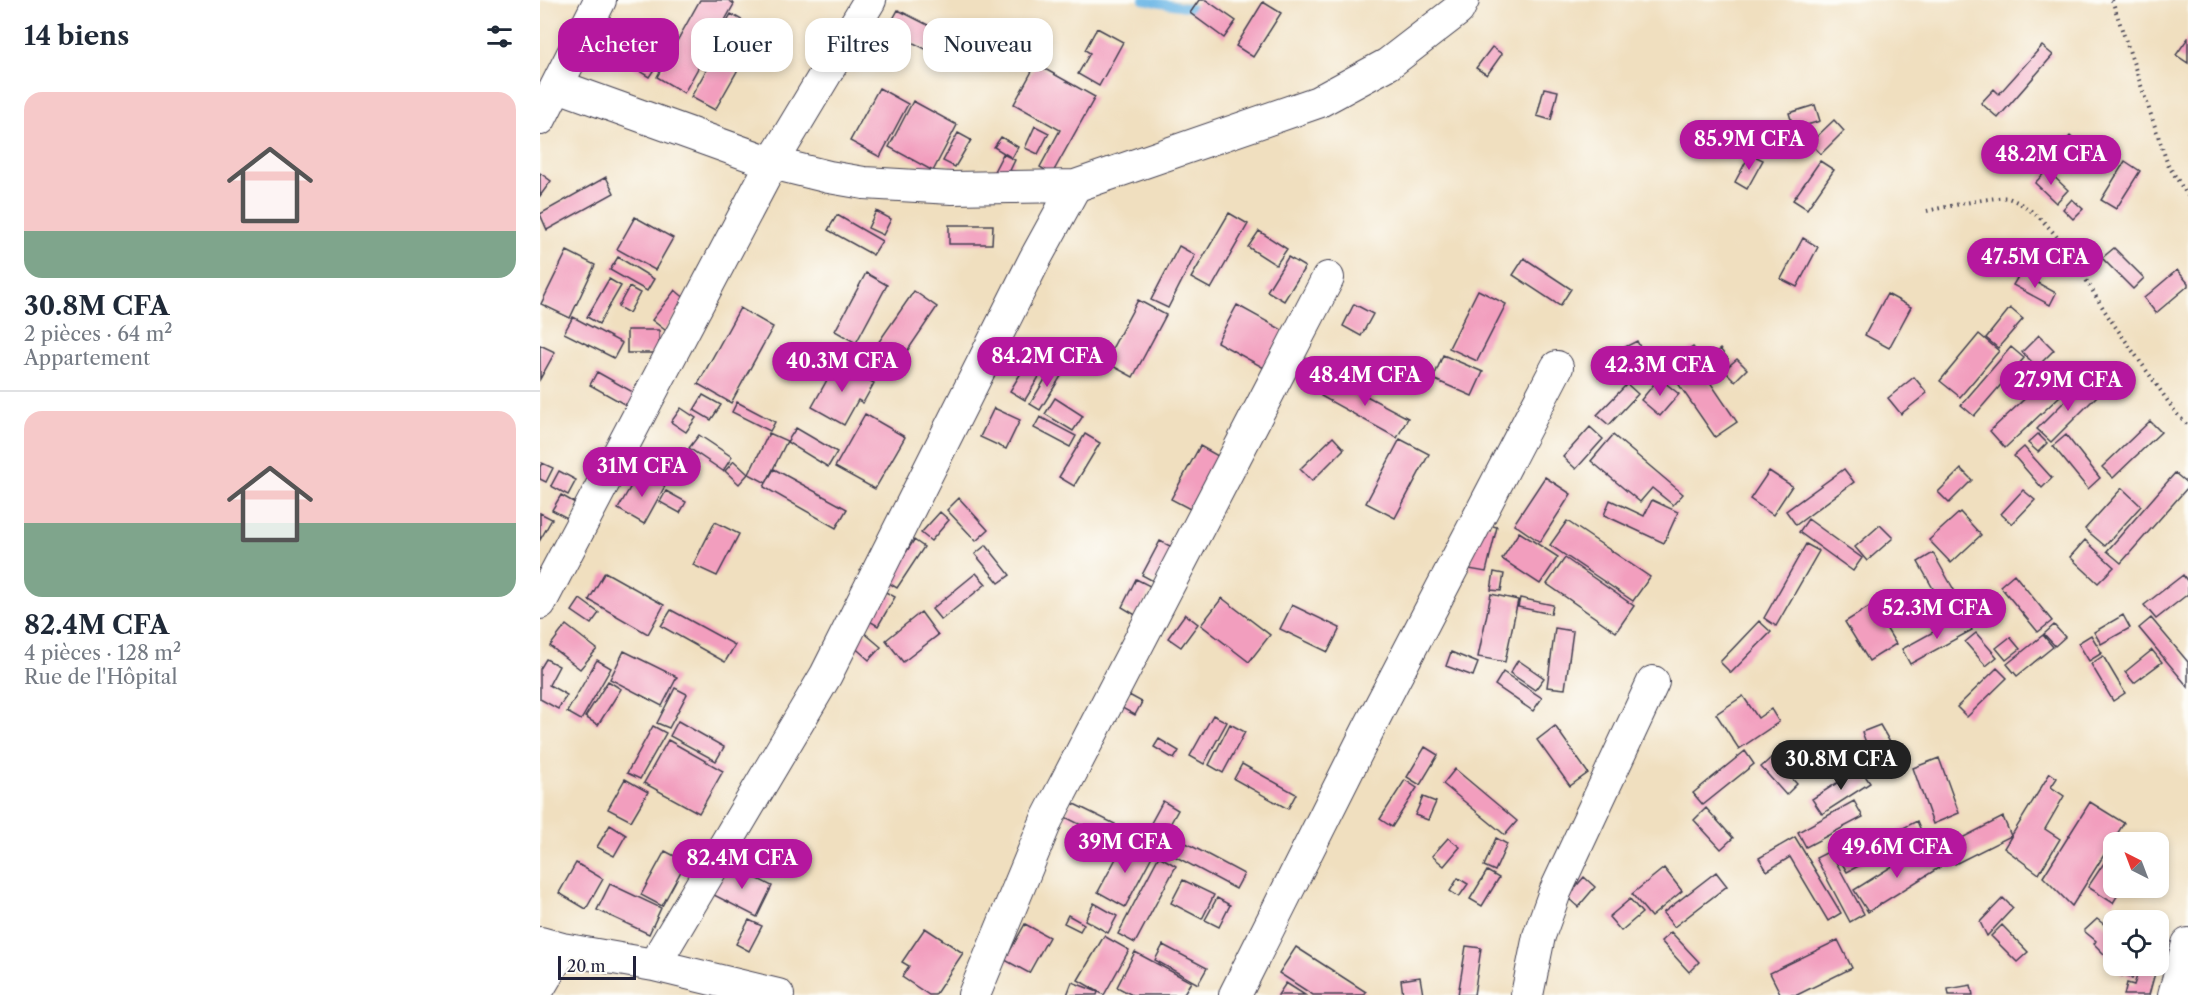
<!DOCTYPE html>
<html lang="fr">
<head>
<meta charset="utf-8">
<style>
	:root { --surface:#fff; --page:#f2f2f3; --text:#1f2937; --muted:#747a83; --line:#e0e1e3; --accent:#b5179e }
	body { margin:0; font-family:"Libre Caslon Text",serif; background:var(--page); color:var(--text); height:100vh; display:flex; flex-direction:column; font-size:22px; white-space:nowrap }
	* { box-sizing:border-box; margin:0 }
	p { font-size:20px; color:var(--muted) }
	.icon { flex:none; width:33px; height:33px; fill:none; stroke:currentColor; stroke-width:2; stroke-linecap:round; stroke-linejoin:round }
	.map { position:relative; flex:1; overflow:hidden }
	.details { display:flex; flex-direction:column; background:var(--surface); width:540px }
	.details>* { flex:none }
	.guide { position:absolute; left:18px; top:18px; width:570px; height:54px; display:flex; gap:12px }
	.needle { width:39px; rotate:318deg }
	.tools { position:absolute; left:1563px; top:832px; display:grid; gap:12px }
	.tools a { display:grid; place-items:center; width:66px; height:66px; border-radius:12px; background:var(--surface); box-shadow:0 3px 9px #0003; font-size:30px }
	.scale { position:absolute; left:18px; bottom:15px; width:78px; box-sizing:border-box; padding-left:6px; border:3px solid #22223b; border-top:0; font-size:16px; line-height:21px; white-space:nowrap; color:#22223b; -webkit-text-stroke:4px #fdfcf7; paint-order:stroke }
	.price { position:absolute; translate:-50% -51px; padding:0 14px; border-radius:21px; background:var(--accent); color:#fff; font-size:20px; line-height:39px; filter:drop-shadow(0 2px 3px #0008) }
	.price::after { content:''; position:absolute; left:50%; top:36px; width:18px; height:14px; margin-left:-9px; background:inherit; clip-path:polygon(0 0,100% 0,50% 100%) }
	.price.current { background:#222; color:#fff }
	ul { padding:0; list-style:none }
	li { display:grid; align-content:center; gap:12px; height:318px; padding:0 24px }
	li+li { border-top:2px solid var(--line) }
	li span { display:grid; place-items:center; height:186px; border-radius:18px; color:#555 }
	li>.icon { margin-inline-start:auto }
	span .icon { width:108px; height:108px; fill:#fffc; stroke-width:1 }
	li b { font-size:26px }
	h2 { display:flex; justify-content:space-between; align-items:center; height:72px; padding:0 24px; font-size:26px }
	.tag { padding:0 21px; border-radius:18px; background:var(--surface); box-shadow:0 3px 9px #0003; font-size:21px; line-height:54px }
	.tag.current { background:var(--accent); color:#fff }
	main { display:flex; flex:1; min-height:0 }
	.map>svg:first-child { display:block }
</style>
</head>
<body>
<main>
<section class="details">
<h2>14 biens<svg class="icon" aria-label="filters" viewBox="0 0 24 24"><path d="M4 7h16M4 17h16"/><circle cx="9" cy="7" r="2"/><circle cx="15" cy="17" r="2"/></svg></h2>
<ul>
<li><span style="background:linear-gradient(#f6c9c9 75%,#7fa58c 0)"><svg class="icon" aria-label="home" viewBox="0 0 24 24"><path d="M3 11l9-7 9 7M6 9v11h12V9"/></svg></span><div><b>30.8M CFA</b><p>2 pièces · 64 m²</p><p>Appartement</p></div></li>
<li><span style="background:linear-gradient(#f6c9c9 60%,#7fa58c 0)"><svg class="icon" aria-label="home" viewBox="0 0 24 24"><path d="M3 11l9-7 9 7M6 9v11h12V9"/></svg></span><div><b>82.4M CFA</b><p>4 pièces · 128 m²</p><p>Rue de l'Hôpital</p></div></li>
</ul>
</section>
<div class="map">
<svg width="1648" height="995" viewBox="0 0 1648 995">
	<rect width="100%" height="100%" fill="#fdfcf7"/>
	<filter id="ink" filterUnits="userSpaceOnUse"><feTurbulence type="fractalNoise" baseFrequency=".0167" numOctaves="2"/><feDisplacementMap in="SourceGraphic" scale="12" xChannelSelector="R" yChannelSelector="G"/><feConvolveMatrix kernelMatrix="1 2 1 2 8 2 1 2 1" color-interpolation-filters="sRGB"/></filter>
	<filter id="wash" filterUnits="userSpaceOnUse"><feTurbulence type="fractalNoise" baseFrequency=".008" numOctaves="4" result="noise"/><feDisplacementMap in="SourceGraphic" scale="24" xChannelSelector="R" yChannelSelector="G"/><feGaussianBlur stdDeviation="1.35" result="paint"/><feColorMatrix in="noise" values="0 0 0 0 0 0 0 0 0 0 0 0 0 0 0 0 0 1.4 0 .05"/><feComposite in="paint" operator="in"/></filter>
	<g filter="url(#wash)">
		<rect width="100%" height="100%" fill="#f0dfbf"/>
		<g fill="none" stroke-linecap="round" stroke-linejoin="round">
			<path stroke="#6db7e6" stroke-width="8" d="M603,0L651,8"/>
		</g>
		<g id="blocks">
			<path fill="#f29ebe" d="M160,0H188L194,4L144,93L117,77Z
				M659,0H666L696,21L684,38L650,13Z
				M723,2L741,13L713,57L696,46Z
				M358,10L430,46L420,66L347,30Z
				M191,14L207,23L197,39L182,29Z
				M76,23L125,53L109,77L61,48Z
				M557,28L583,42L559,86L538,74L550,53L545,50Z
				M1648,38V63L1636,55Z
				M181,44L205,57L175,110L151,97Z
				M1502,46L1513,55L1458,118L1441,103L1454,89L1459,94Z
				M952,47L962,54L947,75L936,68Z
				M496,64L555,97L512,174L500,167L520,130L474,104Z
				M339,88L368,104L340,157L310,141Z
				M1004,88L1018,91L1011,120L997,116Z
				M373,101L417,125L393,171L349,147Z
				M1275,105L1280,121L1254,129L1249,113Z
				M1294,120L1304,131L1281,154L1270,143Z
				M495,126L509,133L498,154L485,148Z
				M418,133L431,140L415,167L403,161Z
				M1530,136L1540,145L1520,167L1510,158Z
				M461,137L478,147L472,158L454,147Z
				M463,154L475,160L463,185L450,179Z
				M1210,154L1223,160L1207,189L1195,182Z
				M1280,161L1294,170L1267,209L1253,200Z
				M1585,161L1600,171L1576,209L1561,200Z
				M1507,170L1528,190L1516,203L1495,183Z
				M0,173L11,181L0,196Z
				M66,177L74,193L7,230L0,214Z
				M1532,199L1543,209L1533,219L1523,209Z
				M336,211L351,219L343,235L328,228Z
				M689,213L708,224L671,289L651,278Z
				M297,215L342,241L333,255L288,230Z
				M95,217L133,238L115,270L77,249Z
				M409,225H453L452,244H409Z
				M719,231L747,249L736,265L708,247Z
				M1263,238L1278,247L1257,287L1241,279Z
				M639,246L655,255L628,308L611,300Z
				M1574,248L1604,278L1593,289L1562,258Z
				M27,251L55,265L30,318L1,304Z
				M78,257L114,279L107,291L70,270Z
				M748,257L765,267L744,301L727,291Z
				M984,258L1031,289L1020,306L973,275Z
				M1637,270L1648,283V286L1616,313L1604,298Z
				M326,273L347,285L316,343L295,331Z
				M1480,273L1516,293L1510,305L1473,285Z
				M69,279L81,286L59,324L47,317Z
				M89,287L100,293L89,313L78,307Z
				M135,290L147,300L125,330L112,320Z
				M938,290L966,304L937,361L909,348Z
				M374,291L397,307L353,372L329,356Z
				M1347,294L1371,307L1349,348L1325,335Z
				M598,300L626,315L593,377L565,362Z
				M814,304L833,314L821,336L803,326Z
				M697,305L744,331L724,368L677,342Z
				M200,308L233,327L191,403L158,384Z
				M1470,308L1483,319L1458,348L1446,338Z
				M33,317L82,343L74,358L24,333Z
				M87,330H119V353H87Z
				M1439,334L1459,351L1420,397L1400,381Z
				M1499,335L1514,350L1497,367L1482,352Z
				M1097,341L1111,370L1097,377L1083,348Z
				M0,345L15,352L0,379Z
				M1153,347L1164,362L1159,366L1197,422L1175,437L1126,366Z
				M1471,347L1484,358L1434,416L1421,405Z
				M1180,349L1188,359L1178,367L1170,357Z
				M493,353L508,362L485,400L470,391Z
				M903,355L943,372L932,396L893,379Z
				M1197,359L1207,369L1195,381L1184,370Z
				M297,362L334,383L323,403L318,400L304,425L272,407Z
				M513,366L523,373L500,410L490,404Z
				M57,372L100,396L93,409L50,385Z
				M791,377L868,418L857,438L781,396Z
				M1374,377L1387,393L1361,414L1348,398Z
				M1119,378L1139,394L1120,416L1101,400Z
				M1506,379L1521,395L1465,448L1450,431Z
				M1545,381L1559,394L1511,442L1497,429Z
				M1087,384L1098,394L1069,425L1057,415Z
				M163,395L181,405L171,420L154,410Z
				M515,398L543,416L533,431L505,414Z
				M197,402L235,422L230,431L192,412Z
				M141,408L156,418L146,432L131,422Z
				M454,408L480,420L466,449L440,437Z
				M325,414L365,437L335,489L295,467Z
				M500,417L536,436L530,447L494,428Z
				M1610,421L1621,432L1573,478L1562,467Z
				M1050,427L1063,439L1036,469L1023,457Z
				M256,428L297,452L288,467L247,442Z
				M229,433L247,441L226,483L209,474Z
				M545,434L560,443L534,486L519,477Z
				M1498,434L1507,443L1498,452L1488,443Z
				M159,435L192,457L183,471L149,448Z
				M1073,435L1143,494L1133,505L1112,488L1100,502L1051,461Z
				M1526,435L1560,478L1548,489L1513,446Z
				M793,437L804,449L772,481L760,469Z
				M860,439L889,454L855,518L826,503Z
				M660,446L678,456L650,509L631,499Z
				M1484,447L1512,478L1502,488L1474,456Z
				M194,461L208,474L199,484L185,471Z
				M2,463L13,468L6,482L0,479V467Z
				M234,469L307,509L296,528L224,487Z
				M1304,469L1314,482L1256,525L1246,511Z
				M1421,469L1432,480L1409,503L1398,492Z
				M19,471L36,480L28,495L11,486Z
				M1229,471L1252,486L1233,515L1210,499Z
				M99,472L125,486L104,524L78,509Z
				M1635,473L1648,484V487L1581,563L1567,551Z
				M1005,477L1031,494L1000,542L974,524Z
				M1582,488L1601,506L1565,546L1545,529Z
				M1483,490L1495,500L1472,524L1461,514Z
				M126,491L146,502L140,513L120,502Z
				M21,495L37,504L29,519L12,510Z
				M419,498L448,530L436,541L407,510Z
				M1070,500L1104,516L1112,500L1138,512L1124,543L1064,515Z
				M400,512L409,520L391,541L381,533Z
				M1420,512L1441,535L1411,563L1389,540Z
				M0,513L12,519L0,540Z
				M1268,519L1322,558L1313,571L1259,532Z
				M1027,521L1110,577L1093,601L1010,545Z
				M175,522L199,534L177,576L153,565Z
				M940,523L957,527L946,572L929,569Z
				M1340,525L1353,538L1327,561L1315,547Z
				M979,532L1018,557L1000,584L962,559Z
				M374,540L384,547L357,588L347,582Z
				M1545,540L1574,567L1558,583L1530,557Z
				M620,541L634,548L615,582L602,575Z
				M1266,544L1279,551L1236,626L1224,618Z
				M446,545L470,575L459,583L435,554Z
				M1393,553L1422,604L1407,613L1378,562Z
				M1025,558L1094,606L1076,632L1007,584Z
				M65,572L124,605L108,634L49,600Z
				M954,572L964,574L961,591L951,590Z
				M436,573L446,584L401,620L392,609Z
				M1474,574L1512,621L1498,632L1460,586Z
				M1643,575L1648,582V594L1616,619L1604,605Z
				M596,579L612,587L597,616L582,607Z
				M342,590L355,597L338,626L326,619Z
				M951,594L978,600L965,662L938,657Z
				M682,598L730,635L709,662L661,625Z
				M980,598L1013,605L1011,614L978,607Z
				M40,599L59,613L51,624L32,611Z
				M752,605L800,628L788,652L740,629Z
				M1332,605L1356,644L1329,661L1305,622Z
				M131,610L195,645L185,662L121,626Z
				M381,612L398,635L363,662L346,640Z
				M645,614L658,624L641,647L628,638Z
				M1424,615L1432,630L1370,664L1362,649Z
				M1583,615L1590,628L1561,644L1554,632Z
				M1611,618L1648,662V687L1599,628Z
				M1219,621L1231,632L1191,673L1180,662Z
				M26,625L57,649L40,669L10,646Z
				M1514,625L1525,637L1515,646L1504,634Z
				M1015,628L1033,631L1025,689L1007,687Z
				M321,630L341,647L329,660L310,643Z
				M1436,633L1457,657L1446,666L1425,642Z
				M1503,635L1513,647L1477,676L1467,664Z
				M1551,635L1562,653L1549,661L1538,643Z
				M1470,637L1480,649L1466,660L1456,648Z
				M1612,650L1622,662L1594,683L1585,672Z
				M84,651L137,677L122,706L70,679Z
				M911,652L938,663L933,676L906,666Z
				M1563,656L1585,693L1573,701L1551,664Z
				M6,659L19,666L9,685L27,695L18,709L0,699V669Z
				M57,660L71,668L41,720L27,712Z
				M978,660L1004,678L995,690L970,673Z
				M1457,668L1467,678L1427,717L1417,707Z
				M963,672L1002,698L993,711L955,685Z
				M68,681L81,689L58,725L45,717Z
				M135,688L147,694L129,728L117,723Z
				M589,695L602,702L595,715L582,708Z
				M1203,696L1218,718L1231,709L1239,722L1199,749L1176,714Z
				M673,715L687,722L664,764L650,756Z
				M138,721L184,747L176,761L130,736Z
				M690,724L705,732L683,773L669,765Z
				M1340,725L1354,749L1356,764L1337,772L1322,732Z
				M113,726L126,733L100,779L87,773Z
				M1015,726L1048,773L1030,786L997,740Z
				M619,739L639,751L634,759L614,747Z
				M128,740L183,771L159,813L104,783Z
				M885,747L898,755L880,785L867,777Z
				M1205,751L1214,764L1163,805L1153,793Z
				M1232,757L1257,784L1246,795L1221,767Z
				M1399,758L1419,813L1393,824L1373,768Z
				M702,764L756,794L748,809L694,779Z
				M1320,768L1330,783L1282,814L1272,799Z
				M915,769L977,821L965,835L903,784Z
				M1510,773L1517,778L1511,787L1524,796L1505,829L1520,839L1499,874L1464,848Z
				M85,779L108,792L91,821L68,809Z
				M865,780L877,788L852,827L840,819Z
				M883,797L896,802L888,820L875,815Z
				M623,801L638,810L614,853L599,845Z
				M1314,801L1323,817L1266,847L1258,832Z
				M1550,802L1584,823L1532,906L1503,877Z
				M532,803L575,824L567,838L525,817Z
				M1166,808L1193,838L1181,849L1154,820Z
				M1463,817L1471,836L1415,864L1406,846Z
				M1377,821L1382,833L1307,872L1300,860Z
				M70,825L86,835L74,856L57,847Z
				M631,835L704,874L696,889L623,850Z
				M1255,837L1301,913L1288,921L1250,857L1227,871L1219,858Z
				M908,838L920,847L904,866L892,856Z
				M956,838L967,844L955,871L944,866Z
				M585,842L612,856L585,907L558,892Z
				M1386,845L1400,867L1328,912L1314,890Z
				M1574,848V888H1582L1573,903L1548,887Z
				M125,851L146,862L122,906L101,895Z
				M1290,851L1324,914L1310,922L1276,858Z
				M619,856L636,866L595,943L578,934Z
				M36,863L63,879L46,909L19,893Z
				M188,864L232,886L217,917L172,894Z
				M1124,868L1142,891L1111,917L1092,894Z
				M947,871L959,878L942,906L930,899Z
				M1176,872L1187,886L1134,927L1123,913Z
				M1044,877L1055,887L1038,907L1027,897Z
				M918,878L928,884L919,897L910,891Z
				M643,880L674,895L662,919L631,903Z
				M70,884L121,908L109,934L57,910Z
				M677,898L690,905L679,927L665,920Z
				M1463,898L1473,908L1447,936L1440,922Z
				M1090,899L1102,913L1081,931L1069,917Z
				M554,903L577,916L568,933L545,920Z
				M528,915L544,924L540,931L524,923Z
				M1557,919L1574,932V951L1567,957L1554,944L1556,941L1544,931Z
				M209,920L222,926L209,951L196,944Z
				M485,924L509,937L489,973L465,960Z
				M1462,925L1488,952L1477,962L1451,936Z
				M385,928L423,953L395,995H389L362,977L369,966L362,962Z
				M1131,932L1159,962L1149,972L1121,941Z
				M564,936L589,950L564,995L538,980Z
				M1298,940L1312,968L1257,995H1241L1230,973Z
				M623,945L667,968L658,984L615,960Z
				M926,946L941,948L934,995H918Z
				M756,947L826,992L824,995H773L739,973Z
				M595,952L651,982L643,995H592L577,987Z
				M1576,966H1617L1609,995H1584L1587,983L1594,985L1597,976L1594,975L1592,979L1584,973L1582,976L1580,974L1582,972Z
				M880,977L883,995H863L861,980Z
				M532,982L558,992L557,995H527Z
				M746,983L765,995H738Z
				M1431,985L1433,995H1409L1408,989Z"/>
		</g>
	</g>
	<g filter="url(#ink)">
		<use href="#blocks" fill-opacity="0" stroke="#413e4f" stroke-width="1.5"/>
		<g fill="none" stroke-linecap="round" stroke-linejoin="round">
			<defs>
				<path id="street" d="M18,86L232,163L289,177L324,183L412,188L535,186L778,102L848,64L918,10L923,0
					M0,119L60,0
					M0,603L232,163L330,0
					M0,943L22,949L114,965L238,995
					M114,965L286,675L495,259L535,186
					M0,986L22,949
					M434,995L507,819L788,278
					M695,995L829,728L1017,367
					M987,995L999,936L1015,892L1113,682
					M1634,995L1648,944"/>
			</defs>
			<use href="#street" stroke="#413e4f" stroke-width="34"/>
			<path stroke="#413e4f" stroke-width="4" stroke-dasharray="1.5 4.5" stroke-linecap="butt" d="M1572,0L1628,165L1648,196
				M1387,211C1400,208 1460,195 1468,198C1515,215 1544,280 1570,319C1592,350 1614,381 1636,413L1648,426"/>
			<use href="#street" stroke="#fff" stroke-width="32"/>
		</g>
	</g>
</svg>
<div class="tools">
<a><svg class="needle" viewBox="-14 -14 28 28"><path d="M0-13l5 13h-10z" fill="#e53935"/><path d="M0 13l5-13h-10z" fill="#747a83"/></svg></a>
<a><svg class="icon" aria-label="locate" viewBox="0 0 24 24"><circle cx="12" cy="12" r="6"/><path d="M12 2v4M12 18v4M2 12h4M18 12h4"/></svg></a>
</div>
<div class="scale">20 m</div>
<b class="price" style="left:1209px;top:171px">85.9M CFA</b>
<b class="price" style="left:1511px;top:186px">48.2M CFA</b>
<b class="price" style="left:1495px;top:289px">47.5M CFA</b>
<b class="price" style="left:507px;top:388px">84.2M CFA</b>
<b class="price" style="left:302px;top:393px">40.3M CFA</b>
<b class="price" style="left:1120px;top:397px">42.3M CFA</b>
<b class="price" style="left:825px;top:407px">48.4M CFA</b>
<b class="price" style="left:1528px;top:412px">27.9M CFA</b>
<b class="price" style="left:102px;top:498px">31M CFA</b>
<b class="price" style="left:1397px;top:640px">52.3M CFA</b>
<b class="price current" style="left:1301px;top:791px">30.8M CFA</b>
<b class="price" style="left:585px;top:874px">39M CFA</b>
<b class="price" style="left:1357px;top:879px">49.6M CFA</b>
<b class="price" style="left:202px;top:890px">82.4M CFA</b>
<div class="guide">
<a class="tag current">Acheter</a>
<a class="tag">Louer</a>
<a class="tag">Filtres</a>
<a class="tag">Nouveau</a>
</div>
</div>
</main>
</body>
</html>
